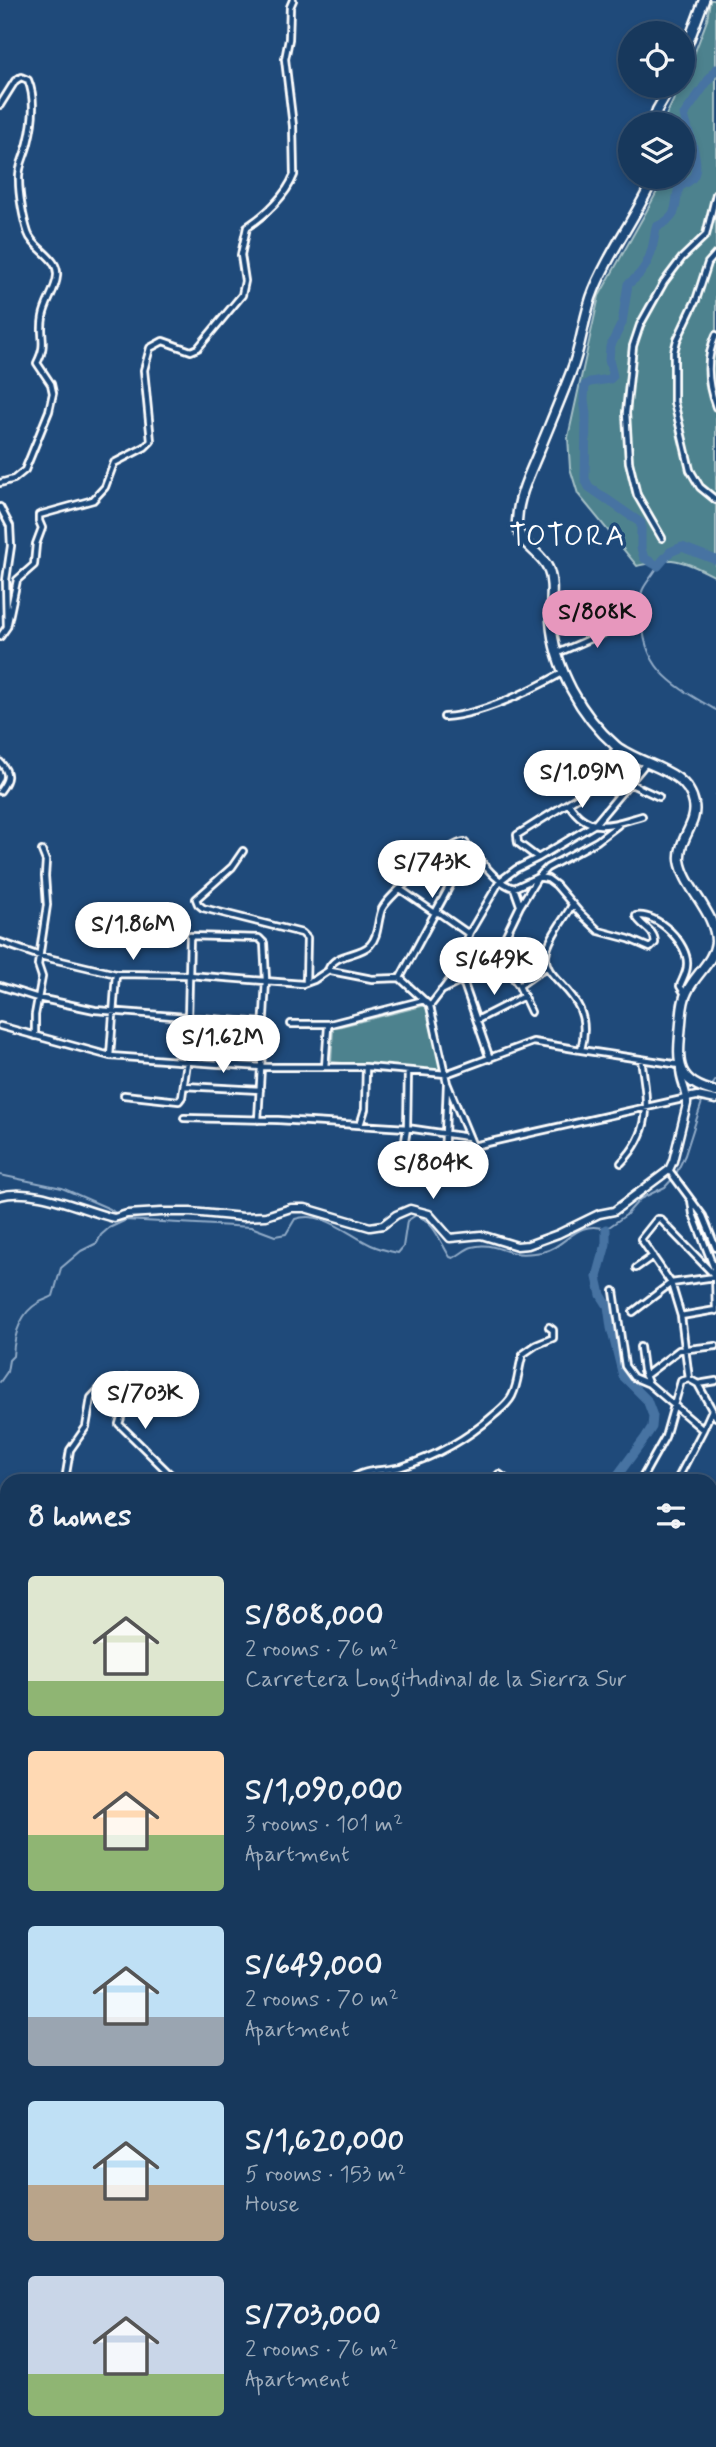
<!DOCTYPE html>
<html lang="en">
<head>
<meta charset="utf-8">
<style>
	:root { --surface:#17385c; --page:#203f62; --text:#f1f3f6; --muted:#9eacbb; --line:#365272; --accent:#e797bd }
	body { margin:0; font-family:Mynerve,sans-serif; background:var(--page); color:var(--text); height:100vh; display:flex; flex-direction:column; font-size:26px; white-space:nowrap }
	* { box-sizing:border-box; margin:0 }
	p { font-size:23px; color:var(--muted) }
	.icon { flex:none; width:38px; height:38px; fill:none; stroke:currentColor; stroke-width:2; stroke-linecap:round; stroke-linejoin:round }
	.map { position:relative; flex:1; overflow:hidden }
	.details { position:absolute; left:0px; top:1474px; width:718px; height:975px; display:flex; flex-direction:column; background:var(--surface); border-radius:21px 21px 0 0; box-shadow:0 4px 10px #0003,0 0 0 2px var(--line) }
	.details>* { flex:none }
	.fabs { position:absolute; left:618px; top:21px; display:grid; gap:14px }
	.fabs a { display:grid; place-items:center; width:77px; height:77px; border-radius:50%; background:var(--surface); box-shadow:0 4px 10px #0003,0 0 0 2px var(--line); font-size:35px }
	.price { position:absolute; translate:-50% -60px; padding:0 16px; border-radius:24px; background:#fff; color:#222; font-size:23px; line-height:46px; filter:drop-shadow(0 2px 4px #0008) }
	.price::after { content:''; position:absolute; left:50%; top:42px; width:21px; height:16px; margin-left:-10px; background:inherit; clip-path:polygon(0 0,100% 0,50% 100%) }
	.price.current { background:var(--accent); color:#111 }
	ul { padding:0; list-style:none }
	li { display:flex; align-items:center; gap:21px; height:175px; padding:0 28px }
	li span { display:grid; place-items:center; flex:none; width:196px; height:140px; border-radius:7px; color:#555 }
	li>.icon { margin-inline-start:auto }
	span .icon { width:84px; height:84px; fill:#fffc; stroke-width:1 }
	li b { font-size:30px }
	h2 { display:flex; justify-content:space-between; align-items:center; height:84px; padding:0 28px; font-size:30px }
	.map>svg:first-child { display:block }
</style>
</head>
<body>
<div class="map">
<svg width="716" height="2447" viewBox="0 0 716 2447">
	<rect width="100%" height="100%" fill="#1f4a7a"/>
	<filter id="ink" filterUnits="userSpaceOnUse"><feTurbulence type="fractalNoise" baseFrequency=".0143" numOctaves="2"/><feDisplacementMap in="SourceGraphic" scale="14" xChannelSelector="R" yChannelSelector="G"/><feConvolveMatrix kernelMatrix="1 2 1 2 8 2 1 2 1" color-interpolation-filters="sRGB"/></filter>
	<g filter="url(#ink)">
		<path fill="#4e828e" stroke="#a6c0c6" stroke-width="2" d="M710,0H716V577C702,570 688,562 672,560C664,559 646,564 637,566L578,494L570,468L568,437L599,296L646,212L660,186L661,177H682V124H662L680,86H682L707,20Z
			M426,1005L444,1072L331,1062L333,1028Z
			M711,2031L716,2034V2146L711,2148Z
			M178,2441H269L319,2447H179Z"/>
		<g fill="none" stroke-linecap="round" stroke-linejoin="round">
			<path stroke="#91abc7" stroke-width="2" d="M658,566C654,574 647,581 643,589C639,596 642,604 642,611C641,669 671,684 716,710
				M716,795V806
				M710,1088L716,1080
				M0,1175L62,1188L110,1209L117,1214
				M122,1218L125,1220L251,1227L275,1236L286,1234L295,1219C323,1210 347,1234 371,1245C380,1249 388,1251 398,1253L403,1247L407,1221L416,1215C435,1222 440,1242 450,1257L453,1258C460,1255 465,1249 472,1247C488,1242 500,1250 515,1253C523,1255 533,1253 542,1252C567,1247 575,1219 606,1229L626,1215L640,1199L665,1187L675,1176L685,1155L703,1099
				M0,1382L7,1372L9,1360L13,1356C14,1337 19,1314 38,1303C43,1300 48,1299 53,1296L61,1268L81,1251L97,1243L101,1235L109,1228L124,1221
				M0,1749L7,1752
				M0,1901L7,1895
				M0,2320L7,2322"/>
			<path stroke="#4773a2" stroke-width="9" d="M716,69L684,115C687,130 702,164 693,177C690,182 684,184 679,187C673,209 681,215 656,227C653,250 649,270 628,284L622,323L610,347L609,360L613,376L610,379L590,382L585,385L584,399L586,414L585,479L589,487L641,523V548L644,558L658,566L670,552L682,547L716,560
				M606,1229V1244L597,1277L601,1295L608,1306L611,1328L623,1376L647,1400L653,1416L652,1427L645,1438L614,1480"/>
			<defs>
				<path id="street" d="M0,105L15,81L21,77L28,80C36,99 33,123 28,143C25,156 18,166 19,180C19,195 23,218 28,233C33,249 59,257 57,276C56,290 45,303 43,317C39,338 48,342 37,363L51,384L53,393L49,411L25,470L14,479L0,483
					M716,254L708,263L696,300L677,340L674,352V402L690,470L700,487L716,500
					M716,335C705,359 707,383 716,407
					M0,507L10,526L11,546L6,580L7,627L0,637
					M662,538L637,495L629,462L626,413L633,346L640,325L664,282L682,258L706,235L716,194
					M7,627L17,580L34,565L36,544L42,528L39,521V515L93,500L105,487L114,463L145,447L151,441L144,370L150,348L163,341L191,351L198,348L242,295L245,281L241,255L247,227C265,215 286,196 294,175L293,126L285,59L289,39L290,7L293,0
					M558,653L606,632L621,620
					M444,717C482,715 530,691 564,672
					M0,762C10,773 9,779 0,791
					M631,784L659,797
					M569,804C589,836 613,824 642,816
					M243,851L232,867L196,899L198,904L203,908L302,933L307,938L306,982
					M538,858L518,843L517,835L576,798L587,788L617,747
					M514,888L520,905
					M400,889L435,913L470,849
					M0,942L40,956L116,974L189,975L303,984L314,980L329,970
					M498,956L519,986L547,966
					M400,978L435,913H439L466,932H470L500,881L516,869L538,858L595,824L646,763
					M463,981L490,1059
					M0,986L38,998L95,1010L264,1023
					M519,986L531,1012
					M441,991L491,966L520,906L538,877L547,868L597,841L618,825
					M685,994L680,986C682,980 687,973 687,965C689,944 657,912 636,916C641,927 655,929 655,943L650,948L629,939L599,931L579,912L556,885L548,879L538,877L514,888C492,881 480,857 464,842C449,843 389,895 382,909C377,921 379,936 370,945C359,956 336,953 329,968L331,971L372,979L400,978L430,1006L447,1083L473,1146L687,1098
					M430,1006L453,976L470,932
					M477,1020L524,996
					M291,1024H329
					M0,1026L110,1056L262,1067H366L446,1074L533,1042L581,1050C597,990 541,984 546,954C549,937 564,920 572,905
					M35,1036V1015L42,977L38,965L47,905L45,876L46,861L42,851
					M581,1050L680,1065
					M110,1056L116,974
					M325,1067L328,1027L330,1024L424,1000
					M184,1086L260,1090
					M124,1095L179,1101L182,1097L187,1062L190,936L259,938L264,943L266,980L258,1120
					M184,1118L278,1120L407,1128L468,1137
					M360,1125L365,1109L366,1067
					M403,1154L407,1128L408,1071
					M444,1160L447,1084
					M621,1163C654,1129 647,1101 641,1059
					M669,1170L703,1216L716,1248
					M691,1200L693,1214L715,1271L716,1311
					M636,1268L653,1256
					M614,1291L625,1366L633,1377L647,1383
					M633,1312L671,1283L715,1277
					M681,1316L716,1310
					M640,1347L643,1370L648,1383L703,1430L677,1480
					M645,1376L679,1350L716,1346
					M689,1379L681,1316L671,1283L641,1239L657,1219H660L716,1277
					M698,1384L716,1381
					M703,1430L712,1410
					M65,1480L70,1450L86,1427L91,1398L106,1382L130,1378H133L119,1424L176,1480
					M350,1480C365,1468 383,1472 401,1467C437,1456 466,1440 494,1415C501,1409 508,1404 512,1396C519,1382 518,1368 523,1354L536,1345L553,1338V1330L549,1327
					M494,1480L499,1474L507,1480
					M641,1480L665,1437L681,1381L689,1379L698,1384L716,1417
					M710,1767L716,1776
					M716,1822L714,1830L716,1837
					M710,1910H716
					M710,1947L716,1948
					M710,1958H716
					M0,2011L7,2003
					M0,2063L7,2055
					M0,2147L7,2139
					M0,2158L7,2161
					M0,2191L7,2175
					M710,2195H716
					M710,2244L716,2245
					M0,2254L7,2247
					M710,2288H716
					M710,2322L716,2319
					M710,2379L716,2377
					M0,2427L7,2430
					M30,2441L39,2447
					M673,2441L716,2445
					M386,2447V2441
					M395,2447L400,2441
					M446,2447L451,2441
					M562,2447V2441
					M596,2447L597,2441
					M654,2447L655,2441"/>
				<path id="secondary" d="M687,1098L697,1096L716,1100
					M0,1196C33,1186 81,1210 114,1218L127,1214L161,1212H191L243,1217L266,1216L291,1208H305L370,1227L383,1225L396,1215L410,1209L429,1214L450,1238L481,1235L517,1246L528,1245L558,1234L599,1214L614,1211L669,1170L673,1161L687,1104C688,1091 679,1080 680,1067"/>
				<path id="highway" d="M682,59L704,0
					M653,124L657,110L671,86
					M654,177C637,216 610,250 594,290C583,316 582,345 571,372C561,398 550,424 539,451C530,473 518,496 517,521C516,544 540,550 548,568C555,585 550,604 551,621C554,667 581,716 616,746C640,766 688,768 694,804C698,824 678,839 680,860C684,888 716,912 716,942C714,962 695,974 687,992C682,1001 682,1012 681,1023C678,1060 673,1082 716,1092
					M710,2018L716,2021
					M305,2441L357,2447
					M174,2447V2441"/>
			</defs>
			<use href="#street" stroke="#fff" stroke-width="10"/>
			<use href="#secondary" stroke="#fff" stroke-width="11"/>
			<use href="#highway" stroke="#fff" stroke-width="13"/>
			<use href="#street" stroke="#1f4a7a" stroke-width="4.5"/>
			<use href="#secondary" stroke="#1f4a7a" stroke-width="6"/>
			<use href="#highway" stroke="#1f4a7a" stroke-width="8"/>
		</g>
	</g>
	<g text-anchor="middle" stroke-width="7" stroke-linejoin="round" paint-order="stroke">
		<g font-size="30" letter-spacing="2" fill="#fff" stroke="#1f4a7a">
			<text x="568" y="545">TOTORA</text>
		</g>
	</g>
</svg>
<div class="fabs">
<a><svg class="icon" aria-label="locate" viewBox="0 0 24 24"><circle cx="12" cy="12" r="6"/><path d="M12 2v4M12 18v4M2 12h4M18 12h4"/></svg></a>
<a><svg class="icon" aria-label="layers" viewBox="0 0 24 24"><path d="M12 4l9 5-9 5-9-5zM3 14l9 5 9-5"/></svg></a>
</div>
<b class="price current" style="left:597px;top:650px">S/808K</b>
<b class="price" style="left:582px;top:810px">S/1.09M</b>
<b class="price" style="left:432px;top:900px">S/743K</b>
<b class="price" style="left:133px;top:962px">S/1.86M</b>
<b class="price" style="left:494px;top:997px">S/649K</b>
<b class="price" style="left:223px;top:1075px">S/1.62M</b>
<b class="price" style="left:433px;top:1201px">S/804K</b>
<b class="price" style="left:145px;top:1431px">S/703K</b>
<section class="details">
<h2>8 homes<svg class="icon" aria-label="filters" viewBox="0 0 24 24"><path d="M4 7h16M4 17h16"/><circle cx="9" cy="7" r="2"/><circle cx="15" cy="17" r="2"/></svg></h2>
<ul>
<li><span style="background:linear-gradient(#dfe7d0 75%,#8fb573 0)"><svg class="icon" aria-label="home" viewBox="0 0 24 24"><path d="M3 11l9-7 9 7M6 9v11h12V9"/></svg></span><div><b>S/808,000</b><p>2 rooms · 76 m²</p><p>Carretera Longitudinal de la Sierra Sur</p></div></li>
<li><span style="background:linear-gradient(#ffd9b3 60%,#8fb573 0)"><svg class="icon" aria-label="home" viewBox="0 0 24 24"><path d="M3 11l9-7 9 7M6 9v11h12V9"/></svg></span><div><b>S/1,090,000</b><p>3 rooms · 101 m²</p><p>Apartment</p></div></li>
<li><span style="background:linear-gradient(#bfe0f5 65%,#9aa5b1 0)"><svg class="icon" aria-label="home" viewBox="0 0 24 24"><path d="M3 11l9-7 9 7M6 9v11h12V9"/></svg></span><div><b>S/649,000</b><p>2 rooms · 70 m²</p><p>Apartment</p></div></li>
<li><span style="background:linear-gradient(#bfe0f5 60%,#b9a48a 0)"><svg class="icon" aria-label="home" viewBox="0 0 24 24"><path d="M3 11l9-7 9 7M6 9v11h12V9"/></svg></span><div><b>S/1,620,000</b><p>5 rooms · 153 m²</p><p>House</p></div></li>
<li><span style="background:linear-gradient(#c9d6e8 70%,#8fb573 0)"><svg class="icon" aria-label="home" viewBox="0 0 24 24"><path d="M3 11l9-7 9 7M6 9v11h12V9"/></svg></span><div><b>S/703,000</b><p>2 rooms · 76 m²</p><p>Apartment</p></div></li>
</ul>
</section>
</div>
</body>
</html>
